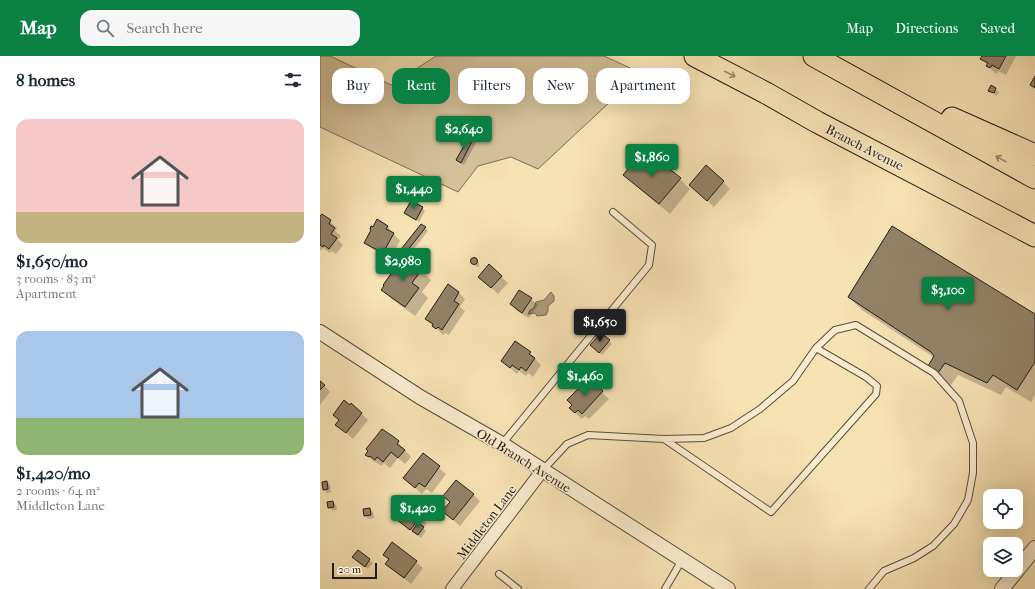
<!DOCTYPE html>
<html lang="en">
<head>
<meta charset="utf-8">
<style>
	:root { --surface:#fff; --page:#f6f6f7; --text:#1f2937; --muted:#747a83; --accent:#0b8043 }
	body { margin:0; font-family:"IM FELL French Canon",serif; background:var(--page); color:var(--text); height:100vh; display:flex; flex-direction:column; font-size:15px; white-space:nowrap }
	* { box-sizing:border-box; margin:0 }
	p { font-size:13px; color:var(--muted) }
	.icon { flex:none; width:22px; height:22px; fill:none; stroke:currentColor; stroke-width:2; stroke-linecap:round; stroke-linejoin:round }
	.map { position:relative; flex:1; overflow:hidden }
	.drawer { display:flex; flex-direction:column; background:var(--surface); width:320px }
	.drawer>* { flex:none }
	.banner { position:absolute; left:12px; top:12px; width:380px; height:36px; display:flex; gap:8px }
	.buttons { position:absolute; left:663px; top:433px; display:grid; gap:8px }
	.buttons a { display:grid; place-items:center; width:40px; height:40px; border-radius:8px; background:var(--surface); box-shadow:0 4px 16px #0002; font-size:20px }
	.scale { position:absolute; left:12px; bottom:10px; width:45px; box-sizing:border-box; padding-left:4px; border:2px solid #241b13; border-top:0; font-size:11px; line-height:14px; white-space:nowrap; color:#241b13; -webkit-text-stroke:3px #faecce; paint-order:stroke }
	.price { position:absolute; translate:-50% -34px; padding:0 9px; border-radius:4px; background:var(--accent); color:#fff; font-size:13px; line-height:26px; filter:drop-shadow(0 1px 2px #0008) }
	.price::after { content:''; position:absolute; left:50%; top:24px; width:12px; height:9px; margin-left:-6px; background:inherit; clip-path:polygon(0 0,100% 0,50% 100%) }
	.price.selected { background:#222; color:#fff }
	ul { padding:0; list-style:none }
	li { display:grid; align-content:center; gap:8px; height:212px; padding:0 16px }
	li span { display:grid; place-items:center; height:124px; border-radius:12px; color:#555 }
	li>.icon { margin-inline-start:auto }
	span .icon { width:72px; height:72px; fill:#fffc; stroke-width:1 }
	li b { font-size:17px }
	h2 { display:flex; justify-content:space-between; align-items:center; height:48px; padding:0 16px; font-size:17px }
	.chip { padding:0 14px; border-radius:12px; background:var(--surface); box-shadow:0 4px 16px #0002; font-size:14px; line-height:36px }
	.chip.selected { background:var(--accent); color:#fff }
	header { display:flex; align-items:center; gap:24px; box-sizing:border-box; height:56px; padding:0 20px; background:var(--accent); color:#fff }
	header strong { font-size:19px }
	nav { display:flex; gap:22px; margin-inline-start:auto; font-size:14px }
	.search { width:280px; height:36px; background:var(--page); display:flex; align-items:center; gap:10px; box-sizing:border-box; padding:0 14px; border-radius:12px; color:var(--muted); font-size:15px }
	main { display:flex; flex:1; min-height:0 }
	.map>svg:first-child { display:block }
</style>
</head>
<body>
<header>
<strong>Map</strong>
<div class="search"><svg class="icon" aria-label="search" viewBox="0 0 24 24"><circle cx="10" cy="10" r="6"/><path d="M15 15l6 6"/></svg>Search here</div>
<nav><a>Map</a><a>Directions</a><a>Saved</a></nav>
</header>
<main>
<section class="drawer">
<h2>8 homes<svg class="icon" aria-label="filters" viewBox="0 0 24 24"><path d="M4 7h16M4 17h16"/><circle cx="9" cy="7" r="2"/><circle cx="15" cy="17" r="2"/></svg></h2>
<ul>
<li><span style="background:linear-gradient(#f6c9c9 75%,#c2b280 0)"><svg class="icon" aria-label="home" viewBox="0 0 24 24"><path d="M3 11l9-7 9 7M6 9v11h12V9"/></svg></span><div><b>$1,650/mo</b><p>3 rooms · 83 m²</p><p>Apartment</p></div></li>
<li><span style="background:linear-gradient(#a9c7e8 70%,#8fb573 0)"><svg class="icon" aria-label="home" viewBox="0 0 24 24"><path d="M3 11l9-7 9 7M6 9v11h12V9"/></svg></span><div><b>$1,420/mo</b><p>2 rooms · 64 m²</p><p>Middleton Lane</p></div></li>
</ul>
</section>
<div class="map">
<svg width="715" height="533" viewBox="0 0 715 533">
	<rect width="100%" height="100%" fill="#f7e2b4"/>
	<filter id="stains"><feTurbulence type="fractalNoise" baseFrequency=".005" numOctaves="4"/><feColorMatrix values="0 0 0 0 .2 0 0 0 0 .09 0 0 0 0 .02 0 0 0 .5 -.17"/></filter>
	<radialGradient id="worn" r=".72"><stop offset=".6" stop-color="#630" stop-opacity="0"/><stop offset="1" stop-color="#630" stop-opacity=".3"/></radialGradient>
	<path fill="#d3c099" stroke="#7c6e56" d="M0,0H10L71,29L116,0H284L321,17L218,113L191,101L158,110L138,136L0,71Z"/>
	<path fill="#af9e7d" stroke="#776a53" d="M231,236L234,240V245L228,250V255L226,259L217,260L215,257L208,258L210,254L214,252L216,246L224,244Z"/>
	<path fill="#0003" d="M663,0H696L686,19L678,15L677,18L674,16L662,3Z
		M671,31L679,36L677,40L669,34Z
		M149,82L156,87L144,109L137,104Z
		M305,119L360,123L370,133L350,158L315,129Z
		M403,126L410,133L394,151L377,135Z
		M102,152L105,155L99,166L85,157Z
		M2,159L17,172L15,175L21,180L18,184L23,189L16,198L11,195L10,197L3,192L1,195L0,194V162Z
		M102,169L108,175L91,197L86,193Z
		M67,170L80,185L70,203L52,193L46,187Z
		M154,202L159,207V211L155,210L152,207L151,205Z
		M169,209L188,227L178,238L166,227Z
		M101,214L111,224L102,236L108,242L95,260L73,244L63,234Z
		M139,237L145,243L140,251L145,255L129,279L125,277L123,279L107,263Z
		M529,241L715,259V339L711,346L686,331L681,339L638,319L631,329L622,323L609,310L615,302L542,254Z
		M211,243L218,249L209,262L197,255L191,248Z
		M289,285L292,288L282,299L275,292Z
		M210,297L221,309L213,321L208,317L206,320L199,315L197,318L182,305Z
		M269,323L289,343L269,363L265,360L262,363L250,352Z
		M0,324L10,336L0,349Z
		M41,357L48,364L33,383L17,369Z
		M73,381L91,401L85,408L78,402L70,412L64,407L62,410L53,405L47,399Z
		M103,398L126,418L112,437L106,433L102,438L84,422Z
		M7,426L10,429L11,436L7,437L4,434L3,427Z
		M153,438L160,445L140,470L130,461V446L124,440Z
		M13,446L16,449L17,454H12L9,451Z
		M50,453L53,456L54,462L48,463L45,460Z
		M100,461L107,467L103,472L106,475L101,482L84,469Z
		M38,496L53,507L48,513L37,504Z
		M64,499L96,506L103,512L91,528L66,508L69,504Z"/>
	<path fill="#928267" stroke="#241b13" d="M662,0H686L679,13L672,9L670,12L666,10L668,7L660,3Z
		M715,20V32L710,29Z
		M671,29L676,32L674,37L668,35Z
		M149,81L153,83L141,107L136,104Z
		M320,98L331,107L335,102L361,122L339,148L303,119Z
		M386,109L404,125L387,145L369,129Z
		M91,145L103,151L96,164L84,157Z
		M2,158L11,164L9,168L15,172L11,178L17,182L9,193L4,189L3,191L0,189V160Z
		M57,163L68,170L66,173L74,177L63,197L44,187L51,174L50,173L51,170L53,171Z
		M101,168L106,171L87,195L82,192Z
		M572,170L715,258V306L697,334L673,319L667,327L625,307L618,317L608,310L614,300L611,296L528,241Z
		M84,200L102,213L92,227L99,232L85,251L61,234L64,230L63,229Z
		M150.5 205a3.5 3.5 0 1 1 7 0a3.5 3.5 0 1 1-7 0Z
		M169,208L182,220L171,232L158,221Z
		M128,228L139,236L134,245L139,248L122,274L118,271L116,273L112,270L113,268L105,263Z
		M199,234L212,242L202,257L190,248Z
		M281,277L290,284L279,297L270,289Z
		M195,285L211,296L209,298L215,302L206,315L201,311L199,314L192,309L190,312L181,305Z
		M269,322L283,335L262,358L258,354L255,357L249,352L252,349L247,344Z
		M0,325L5,329L0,334Z
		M24,344L30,349L31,347L42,357L26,377L15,369L19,364L13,359Z
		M62,373L74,381L79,385L77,388L85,394L78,402L71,396L63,406L57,401L55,404L50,400L49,401L45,399L48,395L46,393Z
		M103,397L120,410L105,431L99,427L95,432L83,422Z
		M136,424L154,438L133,464L122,455L130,446L123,440Z
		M7,425L8,433L3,434L2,426Z
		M13,445L14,451L8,452L7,446Z
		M87,449L101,460L90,474L76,463Z
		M50,452L51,459L44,460L43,453Z
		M98,467L104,471L98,479L92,475Z
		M72,486L97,505L84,522L65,508L69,503L63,499Z
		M38,494L50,503L45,511L32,501Z"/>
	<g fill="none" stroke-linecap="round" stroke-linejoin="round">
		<defs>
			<path id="service" d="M344,383L451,456L556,338L557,330L546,321L496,292
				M182,388L329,209L332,189L293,156
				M223,414L247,388L268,379L344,383L384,382L411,372L440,353L473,325L496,292L515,274L536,269L614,317L639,345L653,387V417L648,444L634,468L613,490L594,502L564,515L549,533
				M179,518L198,533
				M345,533L362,504"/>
			<path id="minor" d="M132,533L222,415"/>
			<path id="tertiary" d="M0,276L100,341L182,388L408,533
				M682,533L715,492"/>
			<path id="motorway" d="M375,0L446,37L497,66L715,180
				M494,0L715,122
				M632,62L715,99"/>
		</defs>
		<use href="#service" stroke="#594d3b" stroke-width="8"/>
		<use href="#minor" stroke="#594d3b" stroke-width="14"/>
		<use href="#tertiary" stroke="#594d3b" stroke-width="16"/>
		<use href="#motorway" stroke="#241b13" stroke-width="23"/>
		<use href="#service" stroke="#faecce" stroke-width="6"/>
		<use href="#minor" stroke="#faecce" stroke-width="12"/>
		<use href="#tertiary" stroke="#faecce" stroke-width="14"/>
		<use href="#motorway" stroke="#f7e2b4" stroke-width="21"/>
	</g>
	<defs><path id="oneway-shaft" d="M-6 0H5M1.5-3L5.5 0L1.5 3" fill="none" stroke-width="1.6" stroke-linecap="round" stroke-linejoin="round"/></defs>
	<g stroke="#98886c">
		<use href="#oneway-shaft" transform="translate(410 18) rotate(27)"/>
		<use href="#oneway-shaft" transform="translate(681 103) rotate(-151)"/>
	</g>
	<g text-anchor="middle" stroke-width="3" stroke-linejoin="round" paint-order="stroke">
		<g font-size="13" fill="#241b13" stroke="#faecce">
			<text transform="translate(545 91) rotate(27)" y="5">Branch Avenue</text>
			<text transform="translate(204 404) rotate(32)" y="5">Old Branch Avenue</text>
			<text transform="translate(166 466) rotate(-53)" y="5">Middleton Lane</text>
		</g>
	</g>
	<rect width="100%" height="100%" filter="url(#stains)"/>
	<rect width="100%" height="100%" fill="url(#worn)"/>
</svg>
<div class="buttons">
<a><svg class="icon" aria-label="locate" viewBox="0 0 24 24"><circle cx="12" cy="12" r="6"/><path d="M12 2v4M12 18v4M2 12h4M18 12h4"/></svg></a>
<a><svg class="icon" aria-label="layers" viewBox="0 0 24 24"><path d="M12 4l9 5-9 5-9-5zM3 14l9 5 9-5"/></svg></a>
</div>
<div class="scale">20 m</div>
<b class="price" style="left:144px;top:94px">$2,640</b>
<b class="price" style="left:332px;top:122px">$1,860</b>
<b class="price" style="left:94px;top:154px">$1,440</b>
<b class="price" style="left:83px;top:226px">$2,980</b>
<b class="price" style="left:628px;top:255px">$3,100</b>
<b class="price selected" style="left:280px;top:287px">$1,650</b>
<b class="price" style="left:265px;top:341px">$1,460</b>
<b class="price" style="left:98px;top:473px">$1,420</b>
<div class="banner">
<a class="chip">Buy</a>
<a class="chip selected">Rent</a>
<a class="chip">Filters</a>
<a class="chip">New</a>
<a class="chip">Apartment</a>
</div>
</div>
</main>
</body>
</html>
